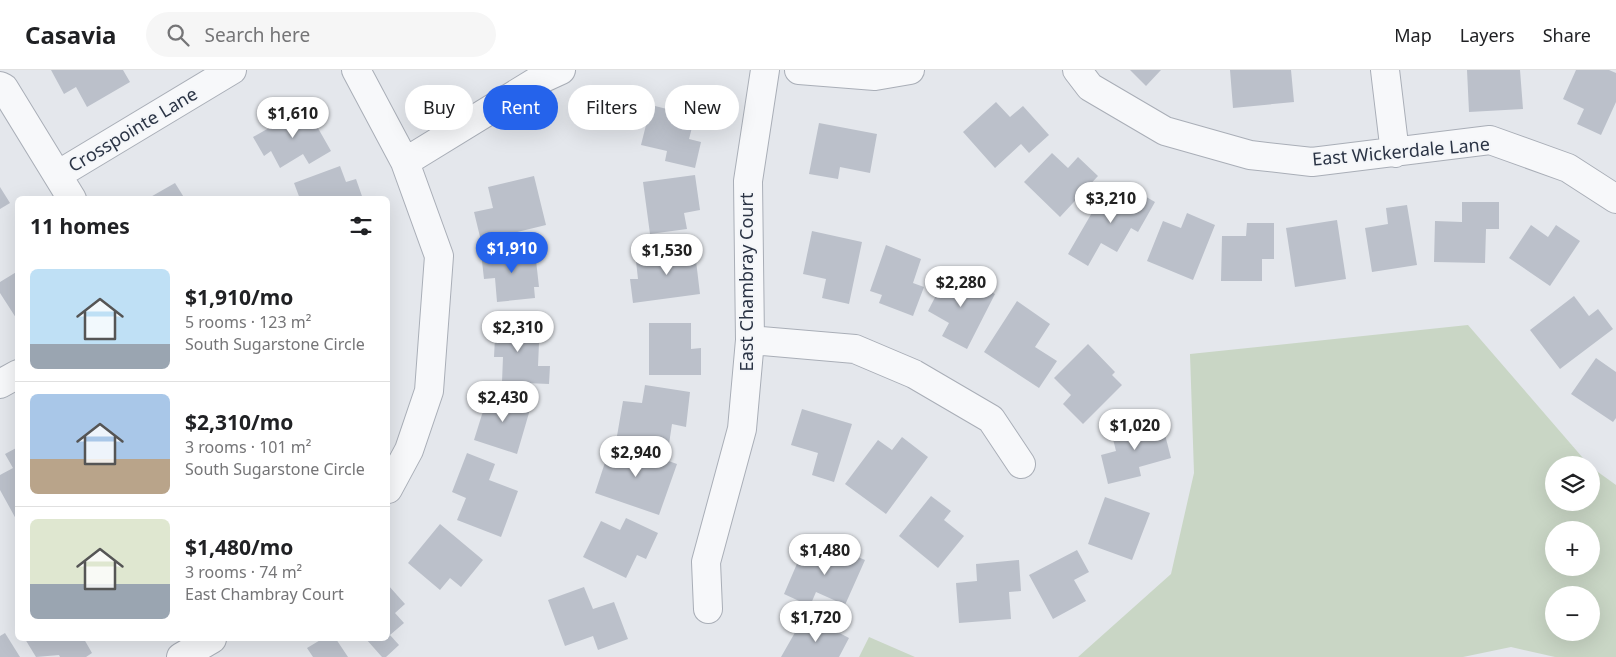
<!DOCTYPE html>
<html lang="en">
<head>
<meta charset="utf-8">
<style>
	:root { --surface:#fff; --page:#f6f6f6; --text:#202124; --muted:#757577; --line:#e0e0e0; --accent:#2563eb }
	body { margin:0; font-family:"Noto Sans",sans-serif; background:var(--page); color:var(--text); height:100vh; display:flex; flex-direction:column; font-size:19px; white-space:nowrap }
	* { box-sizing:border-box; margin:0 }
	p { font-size:16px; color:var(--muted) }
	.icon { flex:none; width:28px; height:28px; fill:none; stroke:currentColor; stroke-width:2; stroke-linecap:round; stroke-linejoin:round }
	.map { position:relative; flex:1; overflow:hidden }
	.side { position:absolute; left:15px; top:126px; width:375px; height:445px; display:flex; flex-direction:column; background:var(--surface); border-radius:8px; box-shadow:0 5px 20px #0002 }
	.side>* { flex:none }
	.hud { position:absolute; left:405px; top:15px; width:475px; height:45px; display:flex; gap:10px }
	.buttons { position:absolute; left:1545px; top:386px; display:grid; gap:10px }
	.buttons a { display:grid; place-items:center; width:55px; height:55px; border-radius:50%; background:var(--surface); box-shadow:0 5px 20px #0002; font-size:25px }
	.price { position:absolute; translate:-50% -42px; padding:0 11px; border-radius:18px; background:#fff; color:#222; font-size:16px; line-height:32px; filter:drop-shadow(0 1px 2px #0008) }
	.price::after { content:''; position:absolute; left:50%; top:30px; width:15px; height:11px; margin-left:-8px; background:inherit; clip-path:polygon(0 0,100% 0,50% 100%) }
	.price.selected { background:var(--accent); color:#fff }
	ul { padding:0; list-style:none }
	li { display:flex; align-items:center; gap:15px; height:125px; padding:0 15px }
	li+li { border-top:1px solid var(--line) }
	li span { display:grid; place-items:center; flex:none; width:140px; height:100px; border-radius:8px; color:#555 }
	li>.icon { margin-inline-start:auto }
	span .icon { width:60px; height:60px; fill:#fffc; stroke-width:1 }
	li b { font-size:21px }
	h2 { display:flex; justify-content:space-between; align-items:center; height:60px; padding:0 15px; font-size:21px }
	.chip { padding:0 18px; border-radius:22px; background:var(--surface); box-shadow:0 5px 20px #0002; font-size:18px; line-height:45px }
	.chip.selected { background:var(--accent); color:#fff }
	header { display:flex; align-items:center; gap:30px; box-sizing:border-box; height:70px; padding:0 25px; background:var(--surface); border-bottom:1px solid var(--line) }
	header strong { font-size:24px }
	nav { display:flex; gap:28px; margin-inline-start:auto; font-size:18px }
	.search { width:350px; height:45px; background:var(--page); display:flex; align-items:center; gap:12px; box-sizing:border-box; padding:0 18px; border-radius:28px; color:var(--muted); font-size:19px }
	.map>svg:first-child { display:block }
</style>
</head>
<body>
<header>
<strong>Casavia</strong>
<div class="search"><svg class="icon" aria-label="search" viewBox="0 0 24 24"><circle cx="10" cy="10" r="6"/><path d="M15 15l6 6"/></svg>Search here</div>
<nav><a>Map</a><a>Layers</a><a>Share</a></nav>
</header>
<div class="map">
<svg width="1616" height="587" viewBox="0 0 1616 587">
	<rect width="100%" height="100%" fill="#e4e7ec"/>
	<path fill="#c9d6c5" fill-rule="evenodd" d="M1468,255L1589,395H1554V432H1591V397L1616,415V587H1555L1511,577L1463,587H1078L1171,504L1194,403L1190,284ZM1554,460H1591V498H1554ZM1554,525H1591V562H1554Z
		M869,567L915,587H859Z"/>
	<path fill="#bbc0ca" d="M51,0H123L130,12L87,37L76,17L64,24Z
		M1130,0H1161L1146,16Z
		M1230,0H1291L1294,32L1233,38Z
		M1467,0H1520L1523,39L1469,42Z
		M1576,0H1609L1616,3V32L1601,65L1577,54L1584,39L1563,29Z
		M996,32L1010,47L1023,36L1049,65L1029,83L1021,74L995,98L963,62Z
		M651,35L695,46L689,69L701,72L695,98L665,91L667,81L641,75Z
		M306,37L331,81L309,94L303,84L280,98L271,81L264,86L253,67Z
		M819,53L877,64L870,103L840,97L838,109L809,104Z
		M1052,83L1068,98L1078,87L1098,106L1060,147L1024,112Z
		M340,96L346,112L356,109L363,129H300L294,113Z
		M695,105L700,140L684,143L687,159L650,164L643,112Z
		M534,106L546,155L481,171L474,142L493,138L488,117Z
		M175,113L185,129H147Z
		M0,117L10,133L0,139Z
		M1129,117L1155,132L1138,162L1131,158L1117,182L1101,173L1088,196L1068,184L1104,122L1120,131Z
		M1462,132H1499V159H1486L1485,193L1434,192L1435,151L1462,152Z
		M1407,135L1417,195L1372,202L1365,158L1388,154L1386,138Z
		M1187,143L1215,155L1193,210L1147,191L1163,151L1181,158Z
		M1337,150L1346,209L1295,217L1286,158Z
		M1247,153H1274V189H1262V211H1221L1222,166H1246Z
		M1531,155L1548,167L1556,155L1580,171L1550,216L1509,188Z
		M812,161L862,172L849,234L822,228L826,209L803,204Z
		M694,174L700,224L633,233L630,209H638L636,191L663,188L662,178Z
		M886,175L921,189L913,213L924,217L913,246L879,233L882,225L870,221Z
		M509,179L510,183L535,181L539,217H534L535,228L497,232L495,208L484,209L481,182Z
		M949,200L995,224L967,279L942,266L949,253L928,241Z
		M18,201V251L0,223V212Z
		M1574,226L1589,246L1598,239L1613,259L1560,299L1530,260Z
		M1017,231L1050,254L1035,277L1057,291L1039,318L984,282Z
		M496,247L528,249L527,272L539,273L538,296H550L549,314L502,312L503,287H494Z
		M649,253H691V279L701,278V305H649Z
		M1088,274L1115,302L1112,305L1122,315L1083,354L1063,334L1071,325L1054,308Z
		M1596,288L1616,302V348L1613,352L1571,324Z
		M645,315L690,322L686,357L672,354L669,374L617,366L623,331L642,333Z
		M489,322L531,336L517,384L474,370Z
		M802,339L852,354L834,412L812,405L818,383L791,375Z
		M1161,349L1171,388L1139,397L1141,406L1108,414L1101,385L1116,381L1111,361Z
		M902,367L928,387L886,444L845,414L878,370L892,380Z
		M612,371L677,394L659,445L595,423Z
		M18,377V448L16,449L0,420V405L13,398L5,384Z
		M467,383L495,394L489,410L518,421L501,467L457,450L466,428L452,422Z
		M931,426L951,441L944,450L964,466L938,498L899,466Z
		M1105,427L1150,443L1132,490L1088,474Z
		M626,448L658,463L646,489L637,485L626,508L583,487L601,451L620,460Z
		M440,454L483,490L461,517L450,508L440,520L408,493Z
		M823,472L865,490L845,535L816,522L810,536L784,524L799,489L813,495Z
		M1077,480L1089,502L1074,510L1086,531L1053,549L1029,505Z
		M1019,490L1021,521L1009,522L1011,549L959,553L956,513L977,511L976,494Z
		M388,515L405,534L395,543L404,553L390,565L399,575L386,587H382L366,569H388Z
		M584,517L593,539L614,532L628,569L598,580L593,566L565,576L548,530Z
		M813,549L849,568L839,587H781L797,559L805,563Z
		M5,563L20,587H0V566Z
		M25,569H84L92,583L86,587H60L59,585L36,587Z
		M322,569H336L348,587H313L307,578Z"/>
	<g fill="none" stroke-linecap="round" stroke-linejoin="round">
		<defs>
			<path id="street" d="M356,0L405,92L439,186L429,321L409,380L388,419
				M799,0L875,6L910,0
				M1077,0L1090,17L1165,61L1250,85L1312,92L1490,70L1568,98L1616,129
				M1385,0L1395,83
				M0,16L4,18L72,129
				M405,92L537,11L561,0
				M59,104L232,0
				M750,270L855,279L914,304L991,349L1021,394
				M0,314L18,304
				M708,539L706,492L742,359L750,270L748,111L765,0
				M181,587L212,569"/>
		</defs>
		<use href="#street" stroke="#a9aeb7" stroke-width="30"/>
		<use href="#street" stroke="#f7f8fa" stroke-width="28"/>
	</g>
	<g text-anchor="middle" stroke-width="4" stroke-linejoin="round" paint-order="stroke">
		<g font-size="18" fill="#2b3445" stroke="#f4f6f9">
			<text transform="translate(133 60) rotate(-31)" y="6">Crosspointe Lane</text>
			<text transform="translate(1401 82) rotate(-5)" y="6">East Wickerdale Lane</text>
			<text transform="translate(747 212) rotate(-90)" y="6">East Chambray Court</text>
		</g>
	</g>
</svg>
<div class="buttons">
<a><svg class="icon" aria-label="layers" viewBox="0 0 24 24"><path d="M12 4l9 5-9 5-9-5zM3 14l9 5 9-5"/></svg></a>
<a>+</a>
<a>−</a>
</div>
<b class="price" style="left:293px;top:69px">$1,610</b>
<b class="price" style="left:1111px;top:154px">$3,210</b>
<b class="price selected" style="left:512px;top:204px">$1,910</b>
<b class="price" style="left:667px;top:206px">$1,530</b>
<b class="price" style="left:961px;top:238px">$2,280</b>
<b class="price" style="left:518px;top:283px">$2,310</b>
<b class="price" style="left:503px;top:353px">$2,430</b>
<b class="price" style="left:1135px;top:381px">$1,020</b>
<b class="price" style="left:636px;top:408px">$2,940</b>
<b class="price" style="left:825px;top:506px">$1,480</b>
<b class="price" style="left:816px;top:573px">$1,720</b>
<div class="hud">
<a class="chip">Buy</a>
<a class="chip selected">Rent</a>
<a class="chip">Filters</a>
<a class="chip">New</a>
</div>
<section class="side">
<h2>11 homes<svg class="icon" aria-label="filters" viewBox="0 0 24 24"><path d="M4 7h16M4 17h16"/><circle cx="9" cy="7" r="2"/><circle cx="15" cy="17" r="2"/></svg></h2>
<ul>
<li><span style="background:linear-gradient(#bfe0f5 75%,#9aa5b1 0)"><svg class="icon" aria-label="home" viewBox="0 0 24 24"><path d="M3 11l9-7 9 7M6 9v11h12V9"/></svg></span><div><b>$1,910/mo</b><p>5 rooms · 123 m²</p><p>South Sugarstone Circle</p></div></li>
<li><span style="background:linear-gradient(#a9c7e8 65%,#b9a48a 0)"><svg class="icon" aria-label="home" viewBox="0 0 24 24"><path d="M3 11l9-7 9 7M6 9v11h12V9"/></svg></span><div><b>$2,310/mo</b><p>3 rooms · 101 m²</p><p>South Sugarstone Circle</p></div></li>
<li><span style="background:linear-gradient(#dfe7d0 65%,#9aa5b1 0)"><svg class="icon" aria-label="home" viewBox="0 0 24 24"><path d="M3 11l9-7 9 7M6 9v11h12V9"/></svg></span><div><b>$1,480/mo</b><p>3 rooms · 74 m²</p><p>East Chambray Court</p></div></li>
</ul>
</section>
</div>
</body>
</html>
